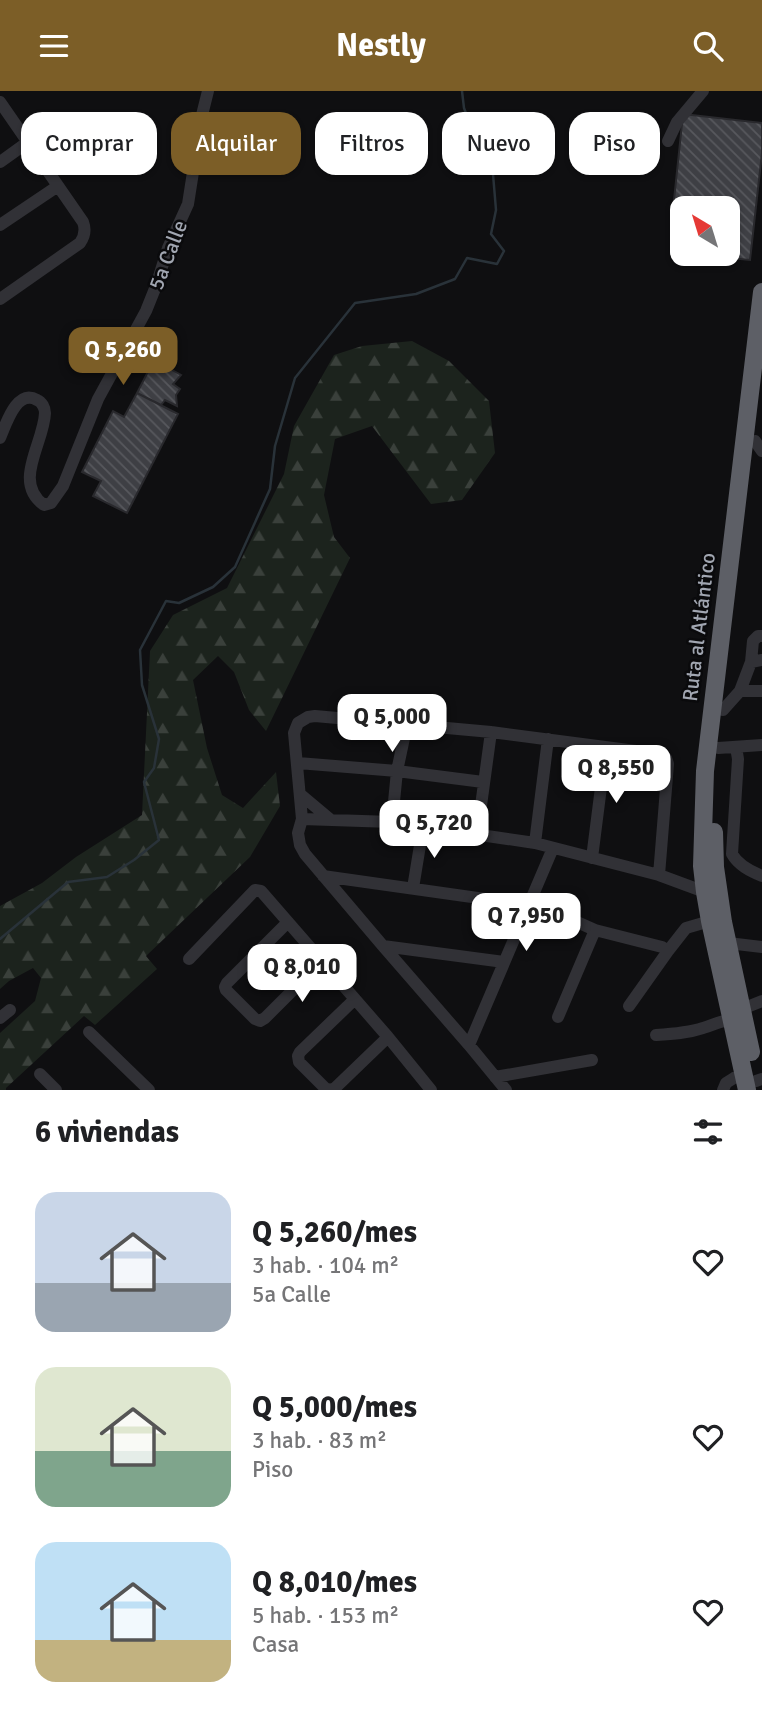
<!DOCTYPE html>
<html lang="es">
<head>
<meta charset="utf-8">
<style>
	:root { --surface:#fff; --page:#f2f2f2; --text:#202124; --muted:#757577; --accent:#7c5e27 }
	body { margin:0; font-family:Signika,sans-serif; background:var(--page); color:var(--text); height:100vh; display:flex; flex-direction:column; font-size:26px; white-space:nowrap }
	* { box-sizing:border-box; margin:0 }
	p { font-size:23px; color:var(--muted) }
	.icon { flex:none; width:38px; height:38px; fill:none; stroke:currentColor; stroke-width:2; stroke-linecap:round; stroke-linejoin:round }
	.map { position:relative; height:999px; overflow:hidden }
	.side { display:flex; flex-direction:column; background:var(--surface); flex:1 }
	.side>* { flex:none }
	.top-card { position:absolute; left:21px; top:21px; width:721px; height:63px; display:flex; gap:14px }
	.needle { width:46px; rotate:322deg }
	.buttons { position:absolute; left:670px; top:105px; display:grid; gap:14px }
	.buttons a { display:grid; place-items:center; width:70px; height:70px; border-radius:14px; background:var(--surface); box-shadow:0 2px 5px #0004; font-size:35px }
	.price { position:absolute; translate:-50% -60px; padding:0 16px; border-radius:14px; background:#fff; color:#222; font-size:23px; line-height:46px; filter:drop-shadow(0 2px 4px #0008) }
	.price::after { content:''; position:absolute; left:50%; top:42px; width:21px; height:16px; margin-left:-10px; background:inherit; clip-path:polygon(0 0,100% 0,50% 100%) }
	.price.on { background:var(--accent); color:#fff }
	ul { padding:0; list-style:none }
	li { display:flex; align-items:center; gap:21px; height:175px; padding:0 35px }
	li span { display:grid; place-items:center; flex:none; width:196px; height:140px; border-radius:21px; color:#555 }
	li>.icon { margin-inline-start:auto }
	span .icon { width:84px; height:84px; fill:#fffc; stroke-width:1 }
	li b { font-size:30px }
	h2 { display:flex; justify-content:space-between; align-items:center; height:84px; padding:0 35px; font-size:30px }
	.chip { padding:0 24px; border-radius:21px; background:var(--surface); box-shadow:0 2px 5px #0004; font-size:24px; line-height:63px }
	.chip.on { background:var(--accent); color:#fff }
	header { display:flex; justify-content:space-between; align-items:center; height:91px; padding:0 35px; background:var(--accent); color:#fff; font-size:32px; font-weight:800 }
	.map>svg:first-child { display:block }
</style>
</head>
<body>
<header><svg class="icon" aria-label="menu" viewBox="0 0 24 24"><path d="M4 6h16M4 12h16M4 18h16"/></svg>Nestly<svg class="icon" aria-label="search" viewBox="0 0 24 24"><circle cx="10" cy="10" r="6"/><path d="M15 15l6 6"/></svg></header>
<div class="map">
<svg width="762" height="999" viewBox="0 0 762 999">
	<defs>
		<pattern id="forest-firs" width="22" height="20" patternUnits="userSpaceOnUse" patternTransform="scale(1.75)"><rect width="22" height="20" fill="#1c231d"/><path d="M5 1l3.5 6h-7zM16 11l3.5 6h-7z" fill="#3a403b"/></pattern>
		<pattern id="building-back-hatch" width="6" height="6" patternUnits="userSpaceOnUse" patternTransform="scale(1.75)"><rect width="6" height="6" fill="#3e3f44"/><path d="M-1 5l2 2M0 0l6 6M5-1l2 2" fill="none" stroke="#57585d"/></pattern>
	</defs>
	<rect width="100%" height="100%" fill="#0f0f11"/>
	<path fill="url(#forest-firs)" d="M412,250L449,270L489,310L495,362L462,409L431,413L372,335L335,348L324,404L334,446L350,467L266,640L249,619L234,581L218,565L193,589L207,657L222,704L243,717L276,681L280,715L250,766L146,865L157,878L95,934L84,925L6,997V999H0V942L35,910L41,887L33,877L9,890L0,898V815L42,792L76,766L142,724L150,560L173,524L227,497L284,383L294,335L334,264L362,255Z"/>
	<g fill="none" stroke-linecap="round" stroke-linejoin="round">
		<path stroke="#293239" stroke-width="2.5" d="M0,848L68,791L107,786L134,769L159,749L144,691L154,677L159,648L142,594L140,559L166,510L179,512L213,496L235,476L270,398L275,355L295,287L355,212L416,203L455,188L467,167L497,173L504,160L491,143L496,119L492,71L478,54L464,17L462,0"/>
	</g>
	<path fill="url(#building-back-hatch)" stroke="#29292d" stroke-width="2" d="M683,23L762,32V62L750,169L707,165L708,163H728V117H713V113L674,109Z
		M154,269L181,284L173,293L180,298L176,304L177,315L165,309L161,314L137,302Z
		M137,302L178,323L127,422L93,405L101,390L82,381L113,320L124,326Z"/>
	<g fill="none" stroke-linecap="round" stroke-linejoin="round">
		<path stroke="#313136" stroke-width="12" d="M0,11L83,131C86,139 85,145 80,152L0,208
			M668,50L677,31L703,0
			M0,71L28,51
			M0,134L58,95
			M0,347C6,333 17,297 37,309C42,311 45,317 45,322C44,352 12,391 44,414L51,412L63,395L98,308L146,220L156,195L168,157L188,113L202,24L208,0
			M755,350L762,360
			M751,571L753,550L758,545H762
			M740,600H762
			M723,619L740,600L751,571L762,569
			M736,656L738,668L732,763C738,774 750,780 762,785
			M718,657L762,654
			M298,672L397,680L483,691
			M300,703L331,729
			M302,728L392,731L535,752L659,784L705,801
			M392,731L397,680L407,633
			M477,744L491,641
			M535,752L548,648
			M592,767L606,657
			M323,785L528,814
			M413,797L423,736
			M568,827L595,839L662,856L668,860L686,837L710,830
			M288,831L227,892L225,896L226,899L255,928L260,930L265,927L322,870
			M728,852L762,856
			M383,855L504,871
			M189,868L255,799L261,800L388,946L431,999
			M355,908L300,961L298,965L299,971L325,997L330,999L335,997L388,946
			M629,915L668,860
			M742,918L762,910
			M558,926L595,839
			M0,927L10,919
			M89,941L149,999
			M656,944C673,943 688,942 703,937C714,934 721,929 732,929
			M469,954L553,757
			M40,983L56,999
			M495,986L592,969
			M756,990L762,988
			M506,999L469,954L383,855L305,763L300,754L298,742L302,728L294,642L298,632L308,626L315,625L491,641L659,663L666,667L668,673L659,784
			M723,999L726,992L734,987L744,985"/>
		<path stroke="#5d5f66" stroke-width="18" d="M714,741L715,776L723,831L751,961
			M747,999L710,830L705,801L702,775L705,680L762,201"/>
	</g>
	<g text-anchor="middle" stroke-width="5" stroke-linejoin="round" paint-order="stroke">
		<g font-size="21" fill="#a1a6b1" stroke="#0a0a0c">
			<text transform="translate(168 164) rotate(-69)" y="7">5a Calle</text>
			<text transform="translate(699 536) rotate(-83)" y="7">Ruta al Atlántico</text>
		</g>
	</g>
</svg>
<div class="buttons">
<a><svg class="needle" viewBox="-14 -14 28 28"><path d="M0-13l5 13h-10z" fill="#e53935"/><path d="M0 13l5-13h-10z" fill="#757577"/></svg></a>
</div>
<b class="price on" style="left:123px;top:296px">Q 5,260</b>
<b class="price" style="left:392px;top:663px">Q 5,000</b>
<b class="price" style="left:616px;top:714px">Q 8,550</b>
<b class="price" style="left:434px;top:769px">Q 5,720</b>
<b class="price" style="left:526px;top:862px">Q 7,950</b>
<b class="price" style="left:302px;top:913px">Q 8,010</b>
<div class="top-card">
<a class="chip">Comprar</a>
<a class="chip on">Alquilar</a>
<a class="chip">Filtros</a>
<a class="chip">Nuevo</a>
<a class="chip">Piso</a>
</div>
</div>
<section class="side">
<h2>6 viviendas<svg class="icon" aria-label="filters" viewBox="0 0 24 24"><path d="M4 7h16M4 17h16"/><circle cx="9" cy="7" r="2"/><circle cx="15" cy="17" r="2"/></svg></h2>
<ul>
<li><span style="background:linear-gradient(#c9d6e8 65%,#9aa5b1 0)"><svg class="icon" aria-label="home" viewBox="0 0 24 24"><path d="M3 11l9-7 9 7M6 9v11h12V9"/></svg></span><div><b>Q 5,260/mes</b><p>3 hab. · 104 m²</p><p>5a Calle</p></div><svg class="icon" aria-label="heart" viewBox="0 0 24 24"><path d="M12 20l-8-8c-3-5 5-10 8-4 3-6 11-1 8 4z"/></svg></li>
<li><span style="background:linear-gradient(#dfe7d0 60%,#7fa58c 0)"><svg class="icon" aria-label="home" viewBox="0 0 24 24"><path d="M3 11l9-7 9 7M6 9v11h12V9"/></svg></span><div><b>Q 5,000/mes</b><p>3 hab. · 83 m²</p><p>Piso</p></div><svg class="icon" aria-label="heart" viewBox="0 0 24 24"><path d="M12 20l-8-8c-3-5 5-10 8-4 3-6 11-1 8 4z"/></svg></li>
<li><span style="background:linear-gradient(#bfe0f5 70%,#c2b280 0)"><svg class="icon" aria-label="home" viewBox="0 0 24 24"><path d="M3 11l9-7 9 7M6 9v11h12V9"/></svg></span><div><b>Q 8,010/mes</b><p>5 hab. · 153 m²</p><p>Casa</p></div><svg class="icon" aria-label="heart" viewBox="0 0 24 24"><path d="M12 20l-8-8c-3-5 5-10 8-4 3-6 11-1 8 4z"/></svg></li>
</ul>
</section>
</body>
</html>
